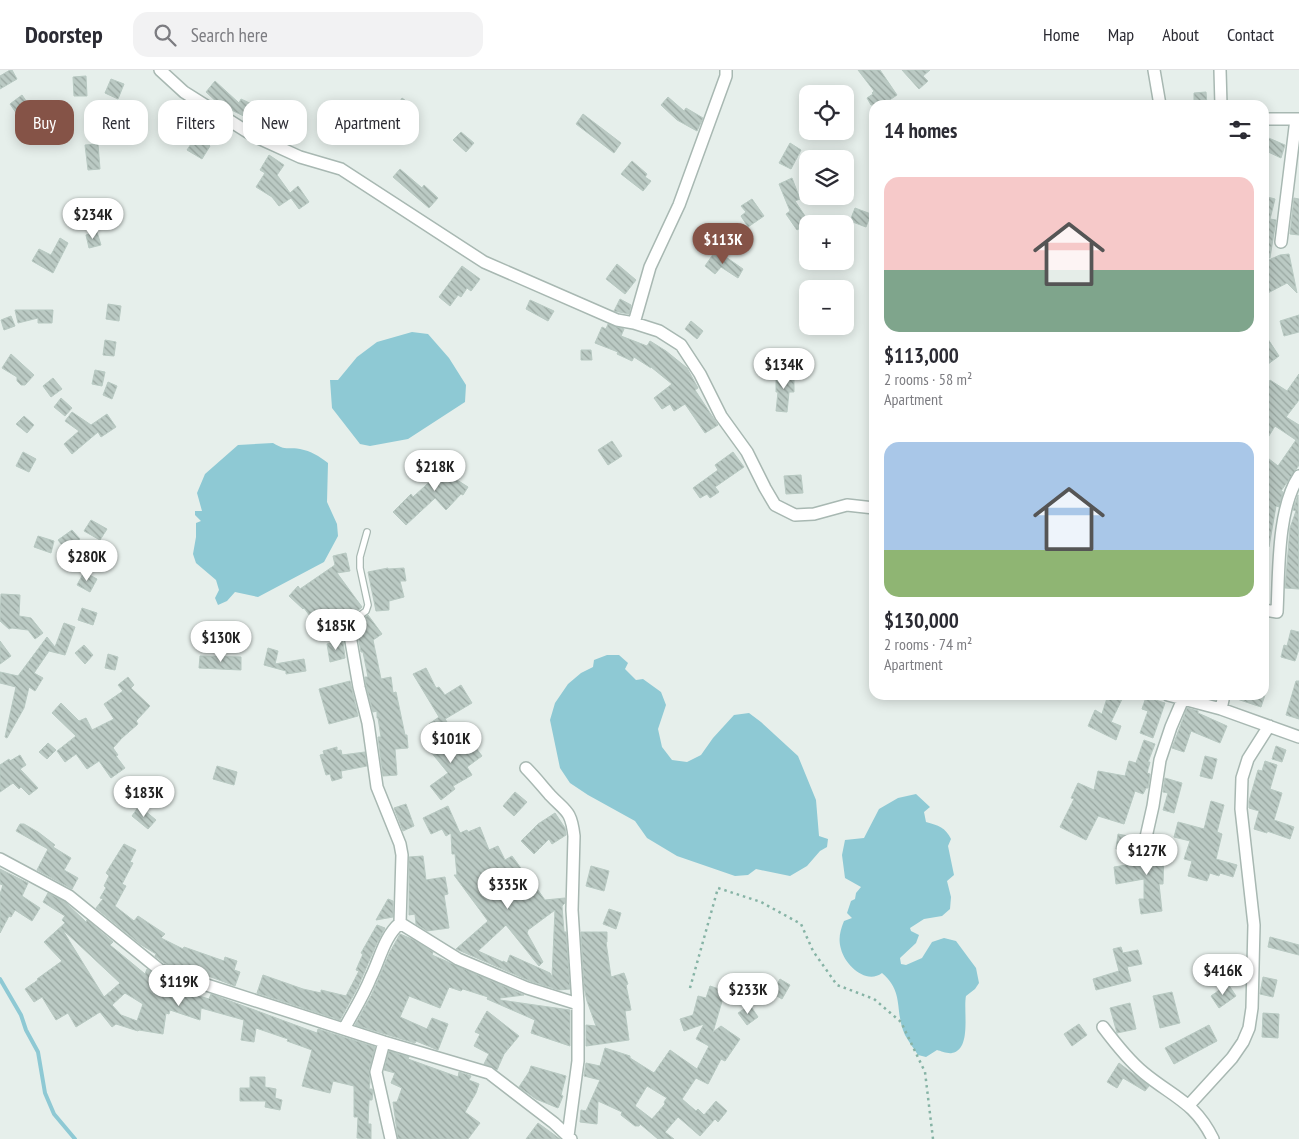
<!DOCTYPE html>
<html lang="en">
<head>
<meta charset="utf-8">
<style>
	:root { --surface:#fff; --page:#f2f2f3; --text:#2b2b33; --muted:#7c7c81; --line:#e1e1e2; --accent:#855347 }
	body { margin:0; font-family:"PT Sans Narrow",sans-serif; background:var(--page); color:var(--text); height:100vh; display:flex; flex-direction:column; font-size:19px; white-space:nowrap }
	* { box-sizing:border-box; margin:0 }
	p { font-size:16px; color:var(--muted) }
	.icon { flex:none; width:28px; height:28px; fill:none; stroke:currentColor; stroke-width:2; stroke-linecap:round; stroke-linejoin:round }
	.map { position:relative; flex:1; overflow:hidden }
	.sheet { position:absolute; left:869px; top:30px; width:400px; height:600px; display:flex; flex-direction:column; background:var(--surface); border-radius:15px; box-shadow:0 2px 12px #0003 }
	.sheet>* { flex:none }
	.banner { position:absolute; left:15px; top:30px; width:475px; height:45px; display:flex; gap:10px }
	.controls { position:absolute; left:799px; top:15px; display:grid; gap:10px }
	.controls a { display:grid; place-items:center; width:55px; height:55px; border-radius:10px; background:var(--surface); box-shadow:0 2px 12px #0003; font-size:25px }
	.price { position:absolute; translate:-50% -42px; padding:0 11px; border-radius:18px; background:#fff; color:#222; font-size:16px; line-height:32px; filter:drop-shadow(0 1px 2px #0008) }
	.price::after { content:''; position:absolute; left:50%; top:30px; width:15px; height:11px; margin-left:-8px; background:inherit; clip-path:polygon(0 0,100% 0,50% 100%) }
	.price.on { background:var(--accent); color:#fff }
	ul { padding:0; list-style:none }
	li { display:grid; align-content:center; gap:10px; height:265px; padding:0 15px }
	li span { display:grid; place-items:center; height:155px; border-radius:15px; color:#555 }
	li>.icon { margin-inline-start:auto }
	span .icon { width:90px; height:90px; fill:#fffc; stroke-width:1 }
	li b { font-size:21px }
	h2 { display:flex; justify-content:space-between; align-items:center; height:60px; padding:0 15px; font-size:21px }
	.chip { padding:0 18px; border-radius:15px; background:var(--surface); box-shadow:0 2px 12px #0003; font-size:18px; line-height:45px }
	.chip.on { background:var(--accent); color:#fff }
	header { display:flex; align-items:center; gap:30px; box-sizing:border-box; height:70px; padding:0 25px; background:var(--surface); border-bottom:1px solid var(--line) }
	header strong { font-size:24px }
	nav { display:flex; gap:28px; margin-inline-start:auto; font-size:18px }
	.search { width:350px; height:45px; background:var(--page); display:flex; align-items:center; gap:12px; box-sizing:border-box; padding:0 18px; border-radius:15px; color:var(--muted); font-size:19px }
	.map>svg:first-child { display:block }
</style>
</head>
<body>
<header>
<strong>Doorstep</strong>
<div class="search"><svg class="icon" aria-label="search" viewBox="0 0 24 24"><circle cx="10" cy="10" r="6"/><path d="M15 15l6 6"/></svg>Search here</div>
<nav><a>Home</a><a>Map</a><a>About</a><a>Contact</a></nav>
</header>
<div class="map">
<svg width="1299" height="1069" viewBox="0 0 1299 1069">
	<defs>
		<pattern id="building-back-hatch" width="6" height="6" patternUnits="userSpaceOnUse" patternTransform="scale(1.25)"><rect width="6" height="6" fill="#bbcac4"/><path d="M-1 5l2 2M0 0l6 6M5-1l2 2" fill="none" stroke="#98a6a0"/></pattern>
	</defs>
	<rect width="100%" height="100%" fill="#e6efeb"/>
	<path fill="#8ec9d4" d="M412,262L428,264L449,288L466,315L465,332L408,369L370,376L360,374L332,338L330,310H338L357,287L377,272Z
		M273,373C286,381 287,377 300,379C311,381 319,386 328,393L327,432L337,454L338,466L324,492L258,527L235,522L227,531L218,535L215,528L219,520L216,510L196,493L193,484L196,467V453L201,451L195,445V441H202L197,423L205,404L238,375Z
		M607,585H619L628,593L625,599L636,610L643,609L661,622L666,635L658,659L662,677L672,690L687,692L701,685L713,668L734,645L749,643L761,652L798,686L816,730L819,766L828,769L827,777L820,781L807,796L790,806L756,799L748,805L735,806L677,786L647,768L635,751L588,725L570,713L560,698L550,650L555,633L568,614L581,603L593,597L594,590Z
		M916,724L930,737L924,742L926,752C938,755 946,758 951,769L948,776L954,805L947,811L951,827L950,839L942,846L924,849L910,858L911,861L919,865L916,873L900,888L901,894L906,895L922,888L932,872L944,868L956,871L976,898L979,913L975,919L966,926C963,940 972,980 952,983C948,984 941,981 937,980L926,987L918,985C914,979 909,972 905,965C894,941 905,923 882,903C866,915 845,895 841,879C838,869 840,861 844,851L852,848L847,843L851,831L855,829L856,823L861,817L845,808L842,785L845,770L864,768L879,739L898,728Z"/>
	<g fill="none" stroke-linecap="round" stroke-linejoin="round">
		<path stroke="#8ec9d4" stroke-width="4" d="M0,909L21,945L26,960L38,982L45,1023L54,1044L75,1069"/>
	</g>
	<path fill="url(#building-back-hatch)" stroke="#b8c9c2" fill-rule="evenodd" d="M10,0H12L17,9L0,19V6Z
		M858,0H880L897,25L882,35H871L867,28L873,24L872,23L874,21Z
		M902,0H930L923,6L928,11L919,19Z
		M86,6L87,26H74L73,7Z
		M111,9L124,14L118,29L105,23Z
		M215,11L239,33L241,29L273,44L268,53L254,46L257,49L256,52L219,34L206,22Z
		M1206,22L1207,35H1194V23Z
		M22,25L31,38L19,47L10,34Z
		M668,27L684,41L686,38L703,48L697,61L677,50L661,35Z
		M402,28L413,36L406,47L395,40Z
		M583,44L621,73L614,83L576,54Z
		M196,46L216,60L207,73L210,76L202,89L187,80L191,74L181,68Z
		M461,62L474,73L466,82L453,70Z
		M1264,66L1285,75L1281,88L1264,80Z
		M790,73L801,80L791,99L779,93Z
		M98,74L100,99L88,100L85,75Z
		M269,85L284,95L277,105L290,123L298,116L309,132L299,139L291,128L279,136L272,127L256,117L265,103L260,100Z
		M632,91L647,104L645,107L651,111L643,121L621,104Z
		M400,99L422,118L424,115L438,128L429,138L393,107Z
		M792,108L800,129L795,131L809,152L797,160L786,144L790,141L779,114Z
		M1264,126L1275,129L1270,149L1276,150L1270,188L1264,187Z
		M1294,128L1299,129V165L1290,164Z
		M752,129L764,146L748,157L741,146L746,142L741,136Z
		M855,138L871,144L866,157L850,151Z
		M97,162L101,175L89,178L86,165Z
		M60,168L68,173L53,203L32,191L39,179L51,185Z
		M716,180L743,199L738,208L721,197L715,204L705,196Z
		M1289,184L1297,223L1287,213L1264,225V192L1280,185Z
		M617,194L636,210L625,224L606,209Z
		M462,196L480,209L471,221L467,218L461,227L458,225L450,236L439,227Z
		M620,229L631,235L629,244L614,241Z
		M530,230L554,241L548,251L526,239Z
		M108,234L121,236L119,251L106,249Z
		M15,240H53L52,253H38V248L18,253Z
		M1299,245V262L1284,266L1280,251Z
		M11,246L15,256L4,260L1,250Z
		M691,251L703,261L697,269L685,259Z
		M608,254L624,259L621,266L647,276L650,271L666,281L687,298L698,318L695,320L718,355L705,363L685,334L674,341L670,334L662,339L654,328L672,314L651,297V298L634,287L632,291L617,284L618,282L595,273L602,257L606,259Z
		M1264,263L1279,286L1264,297Z
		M105,270L116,272L114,286L103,285Z
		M581,280H591L592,290H581Z
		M11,284L34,305L25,315H21L17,311V307L2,298Z
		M95,300L105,302L102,316L92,314Z
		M776,303H794V322H789L787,342L776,341L778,322H776Z
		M1299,304V330L1286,347L1299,355V395L1281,421L1283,422L1279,437L1276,436L1269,477L1264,476V385L1278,396L1296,370L1275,356L1264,374V321L1270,310L1287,321Z
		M53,308L62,319L51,327L43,316Z
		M108,312L117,316L112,329L103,325Z
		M61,328L72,338L65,346L54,337Z
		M72,342L91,355L107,344L116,357L101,367L98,362L72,384L64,374L79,361L65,351Z
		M24,346L34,355L27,363L16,354Z
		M612,371L622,386L608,395L598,380Z
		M23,382L36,389L29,402L16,396Z
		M733,382L744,397L715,417L719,422L710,428L707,424L700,428L693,418L718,400L715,395Z
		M453,385L465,396L454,408L468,417L463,425L461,424L446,440L435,428L406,455L393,442L411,424L413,427L436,406Z
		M801,405L803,423L786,424L784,406Z
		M1298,425L1299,519L1285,518L1290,458L1296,441L1293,440Z
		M91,450L107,459L100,470L84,461Z
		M72,460L80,469L75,473L86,488L77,494L58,470Z
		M38,466L54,471L51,483L34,477Z
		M346,483L350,501L337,503L362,537L354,544L344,548L341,552L324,565L304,538L303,539L289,526L298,516L300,519L335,495L333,486Z
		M388,498V499L404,498L406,511H400L404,527L389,531V540L376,541L368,502Z
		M84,502L97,509L90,522L77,515Z
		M1,524L20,525L19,546L31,548L43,563L35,569L28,560L12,558L9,559L0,551Z
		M82,538L97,543L93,555L78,550Z
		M368,545L382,564L373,570L381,609L391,607L393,623L396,622L405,665H407L408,678L395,679L397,705L383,706L378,667H381L378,648H377V641L373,642L366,615L365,607H368L363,582H361L356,554Z
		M64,553L75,557L65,585L49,581L34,603L43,608L35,621L29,617L24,638L7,668L5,667L16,617L0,613V602L18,606L47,567L55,577Z
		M1291,560L1299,562V579L1295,591L1281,587L1284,575L1287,576Z
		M0,571L11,586L0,594Z
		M343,571L345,588L330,592L327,574Z
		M84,575L93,585L85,594L75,583Z
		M268,578L278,581L275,594L304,589L306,601L286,604V601L264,595Z
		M108,584L118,587L115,600L105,598Z
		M200,586L241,587V600L199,598Z
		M426,598L436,618L439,617L445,625L461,615L472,633L445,649L451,658L439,667L429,654L439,647L413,604Z
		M128,607L134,615L131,618L150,636L136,651L138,654L122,668L113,678L118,685L116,686L125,698L111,708L99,691L87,699L76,684L65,692L57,681L76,666L52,643L61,633L79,651L86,648L92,660L114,649L104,634L123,621L118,615Z
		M350,611L358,646L329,654L319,619Z
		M1296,611H1299V649L1286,645Z
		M1108,625H1124L1111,652L1121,656L1116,670L1088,656L1095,640L1102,644Z
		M1231,625H1265L1261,637L1231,627Z
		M1146,627L1165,633L1153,668L1140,663L1148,641L1142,639Z
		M1187,638L1198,641V643L1227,656L1220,673L1191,661L1184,682L1172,678Z
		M433,662L450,684L470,670L482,686L467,697L472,705L453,716L455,719L441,730L430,716L448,703L422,671Z
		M1144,670L1155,674L1148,692H1150L1147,703L1150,704L1148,718H1146L1143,724L1135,721L1124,754L1098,746L1086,770L1060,757L1074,729L1071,728L1078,713L1094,720L1098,701L1125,706L1129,691L1136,693Z
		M48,673L56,680L47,689L39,682Z
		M1276,676L1286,680L1282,692L1272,689Z
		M337,677V681L341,680L342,685L365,682L367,696L341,701L342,708L332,711L330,704L326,705L320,685L324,684L323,681Z
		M20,685L26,695L20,699L38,718L29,725L21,717L19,719L13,713L0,722V695L9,689L10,691Z
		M1205,686L1217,689L1212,709L1200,706Z
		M1265,691L1277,695L1270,719L1282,723L1274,750L1294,757L1290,769L1267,761V763L1254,759L1259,741L1249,738V731L1258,700L1262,701Z
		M217,696L237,702L234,715L213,709Z
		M1165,708L1182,713L1174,743L1163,740L1168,723L1163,722Z
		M515,722L527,732L514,746L503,736Z
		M1211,731L1224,735L1217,762L1222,764L1216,789L1237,795L1233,807L1220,803L1219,806L1210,803L1207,811L1188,806L1192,791L1184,789L1190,771L1174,767L1178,752L1204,759Z
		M406,734L414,756L403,761L394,738Z
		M139,736L156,750L148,759L132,746Z
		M448,736L460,763L467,760L468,762L480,757L489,780L498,776L505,790L512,786L526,805L527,804L534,813H533L545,830L565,828V833L562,836L564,862H566L570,919L559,920L530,911L456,879L488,851L454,805H457L455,784H452L451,763L446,766L442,759L431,764L423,748ZM555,840L552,907L550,903L510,885L507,893L503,891V892L478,881L506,855L539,896L543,892L527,863L528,860Z
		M555,743L565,758L566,765L552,774L549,769L534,784L521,771L538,754Z
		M20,754H24L38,762L55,775L53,777L71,788L64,800L78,808L72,819L37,800L48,779L16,761Z
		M1118,764L1138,768L1135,783L1116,779Z
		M1154,766L1169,770L1166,782H1164L1163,814H1159L1162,841L1141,844L1139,829H1144V809L1116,814L1114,797L1163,789L1149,786Z
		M124,774L136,780L130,792L133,793L122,814L126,816L115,836L134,851L138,846L165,864L161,868L183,879L184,877L224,891L225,887L237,891L234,900L240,902L235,916L187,898L186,900L175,895L174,897L164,893L155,886L156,884L140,874L96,838L103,829L100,828L106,818L104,816L109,806L106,803Z
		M423,786L426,810L445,807L448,824L444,825L449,858L427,861L416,854L415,844L409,845V787Z
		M591,796L609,801L604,821L586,816Z
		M0,799L28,813L22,826L40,838L32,851L15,840L11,847L9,846L0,863V824L3,815L0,814Z
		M48,823L65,832L86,852L87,850L113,872L110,875L145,904L147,899L156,906L166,910L163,915L209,929L211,924L317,963L318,959L375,977L369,1001L370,1012L369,1019H372L373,1022L372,1030H369L368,1054H371V1069L357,1068L358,1047H354V1016L333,1011L330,1023L302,1016L312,980L287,971L288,969L256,958L254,972L241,970L244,950L201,938L200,950L170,940L169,944L166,943L163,964L139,960L138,961L116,954L112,957L100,942L76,957L68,943L56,950L42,927L34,932L25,919L38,910L37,909L62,891L44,872L65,853L62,850L65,846L43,832ZM62,859L120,913L104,927ZM125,923L143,934L137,951L121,945L112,935Z
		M388,829L393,831V847L376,850Z
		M609,839L621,843L616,859L603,854Z
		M377,855L385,858L376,875L358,917L340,950L257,923L263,905L303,919L321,923V920L346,926L359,901L356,900L363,884L361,883Z
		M581,862H607V872H606L611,907L624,903L628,914L626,915L631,940L625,941L629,970L586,976V955L596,956L587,931L584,917Z
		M400,864L412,869L433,882L432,885L524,925L500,928V930L570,940V976L531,963L535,950L487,929L488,927L463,919L461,921L449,917L440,938L409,926L400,947L427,959L432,948L448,954L438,980L416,971L415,973L355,955L372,924L390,882Z
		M1270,867L1299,875V885L1268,877Z
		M1121,877L1123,883L1138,880L1142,894L1127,897L1131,911L1096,920L1093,909L1119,901L1113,879Z
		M1263,907L1277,910L1273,927L1260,924Z
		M780,909L790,915L782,929L772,923Z
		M1228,914L1236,926L1219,938L1211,926Z
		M710,916L725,921L713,962L721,956L740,969L725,991L721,989L708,1014L696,1008L682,1029L696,1041L698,1039L704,1045L716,1031L727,1041L718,1052L715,1049L700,1066L678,1047L665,1062L674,1069H658L640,1054L639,1056H635L621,1045L622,1042L598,1031L597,1054L580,1052L581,1040L586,1041L600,1010L584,1006L586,993L600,996L605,978L630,986V988L654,1003L670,980L697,999L709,976L696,969L704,954L684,961L680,949L693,945L698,926L706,928ZM647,1016L667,1028L664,1032L665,1034L652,1049L635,1036Z
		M1172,922L1180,953L1160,958L1153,926Z
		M1130,933L1136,959L1117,963L1110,938Z
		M750,935L758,947L747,955L738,943Z
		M487,941L519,966L504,984L497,1000L484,994L489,984L474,976L480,964L475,962Z
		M1263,943L1279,944L1278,968L1262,967Z
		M1079,954L1087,965L1072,976L1064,964Z
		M1209,955L1217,971L1174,994L1165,978Z
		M389,981L409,987L408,989L458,1007L459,1002L471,1006L469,1010L479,1014L476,1023L465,1042L480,1053L468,1069H398L393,1032H397L402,1018L391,1013L395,1003L384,1000Z
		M1119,993L1149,1016L1145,1021L1123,1008L1117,1018L1107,1012Z
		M531,996L566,1006L561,1025L563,1026L558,1038L536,1029L519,1017L529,1002Z
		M250,1007H265V1017L276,1019L275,1028L282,1030L280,1040L265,1037L266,1031H240V1018H250Z
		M538,1053L560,1069H526Z"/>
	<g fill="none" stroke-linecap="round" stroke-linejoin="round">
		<defs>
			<path id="service" d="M348,554L366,541L368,535L360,498V487L367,462"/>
			<path id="minor" d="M160,0L184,22L254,66L300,87L341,99L484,192L617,250L634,253L659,261L681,275L700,304L721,346L747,382L765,418L775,435L795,445L814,444L847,435L874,438
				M1154,0L1160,35
				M1220,0L1221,35
				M1264,49H1299
				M1281,172L1296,49
				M634,253L650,197L679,135L726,6V0
				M1264,540L1277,542C1279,503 1277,439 1299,406
				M1168,625L1221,639L1299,667
				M1221,639L1224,625
				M526,698C535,707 542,716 550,725C566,742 571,740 574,766L572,840L578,934V991L568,1066
				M1142,785L1153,736L1160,690L1171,657L1183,629
				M0,789L69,826L160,900L384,972L489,1003L554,1053L571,1069
				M400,853L458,889L527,918L578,934
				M1103,957C1115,973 1128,990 1144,1003C1173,1027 1195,1032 1213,1069
				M344,959C353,942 364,925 371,907C380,889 384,867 400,853L402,785L400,774L377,717L368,653L359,617L348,554
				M384,972L376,1002L391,1069
				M1189,1035L1232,988L1243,972L1249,958L1252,938L1254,855L1241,739L1242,708L1248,689L1269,656"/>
		</defs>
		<use href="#service" stroke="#a8b8b2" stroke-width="8"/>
		<use href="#minor" stroke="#a8b8b2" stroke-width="14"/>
		<path stroke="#86b3a5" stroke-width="2.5" stroke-dasharray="2.5 4" stroke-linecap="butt" d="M690,918L718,818L761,832L801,854L813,881L837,915L874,929L901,952L925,1002L933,1069"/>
		<use href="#service" stroke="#fff" stroke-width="5.5"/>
		<use href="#minor" stroke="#fff" stroke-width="11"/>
	</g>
</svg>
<div class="controls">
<a><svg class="icon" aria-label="locate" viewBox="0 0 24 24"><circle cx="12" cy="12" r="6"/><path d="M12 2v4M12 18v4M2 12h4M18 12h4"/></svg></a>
<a><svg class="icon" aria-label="layers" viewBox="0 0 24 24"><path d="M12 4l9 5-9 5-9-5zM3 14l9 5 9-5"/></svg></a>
<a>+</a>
<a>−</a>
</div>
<b class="price" style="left:93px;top:170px">$234K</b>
<b class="price on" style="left:723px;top:195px">$113K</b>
<b class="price" style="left:784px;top:320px">$134K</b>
<b class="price" style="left:435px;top:422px">$218K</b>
<b class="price" style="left:87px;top:512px">$280K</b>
<b class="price" style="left:336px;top:581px">$185K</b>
<b class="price" style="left:221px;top:593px">$130K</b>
<b class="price" style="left:451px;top:694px">$101K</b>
<b class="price" style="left:144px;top:748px">$183K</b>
<b class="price" style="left:1147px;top:806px">$127K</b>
<b class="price" style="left:508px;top:840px">$335K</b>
<b class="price" style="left:1223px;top:926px">$416K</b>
<b class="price" style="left:179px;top:937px">$119K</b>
<b class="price" style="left:748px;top:945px">$233K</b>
<div class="banner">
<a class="chip on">Buy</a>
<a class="chip">Rent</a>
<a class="chip">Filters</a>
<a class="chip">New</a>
<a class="chip">Apartment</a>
</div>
<section class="sheet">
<h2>14 homes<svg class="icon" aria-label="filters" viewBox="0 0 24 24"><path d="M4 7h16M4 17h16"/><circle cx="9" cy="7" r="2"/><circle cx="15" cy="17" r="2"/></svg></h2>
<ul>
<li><span style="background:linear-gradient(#f6c9c9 60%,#7fa58c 0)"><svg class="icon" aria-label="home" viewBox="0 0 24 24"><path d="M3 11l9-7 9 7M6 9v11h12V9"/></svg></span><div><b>$113,000</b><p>2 rooms · 58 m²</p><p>Apartment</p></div></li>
<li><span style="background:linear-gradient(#a9c7e8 70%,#8fb573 0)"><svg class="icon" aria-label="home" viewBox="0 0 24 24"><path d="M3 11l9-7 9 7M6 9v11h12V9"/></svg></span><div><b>$130,000</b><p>2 rooms · 74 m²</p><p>Apartment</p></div></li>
</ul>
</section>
</div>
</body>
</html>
